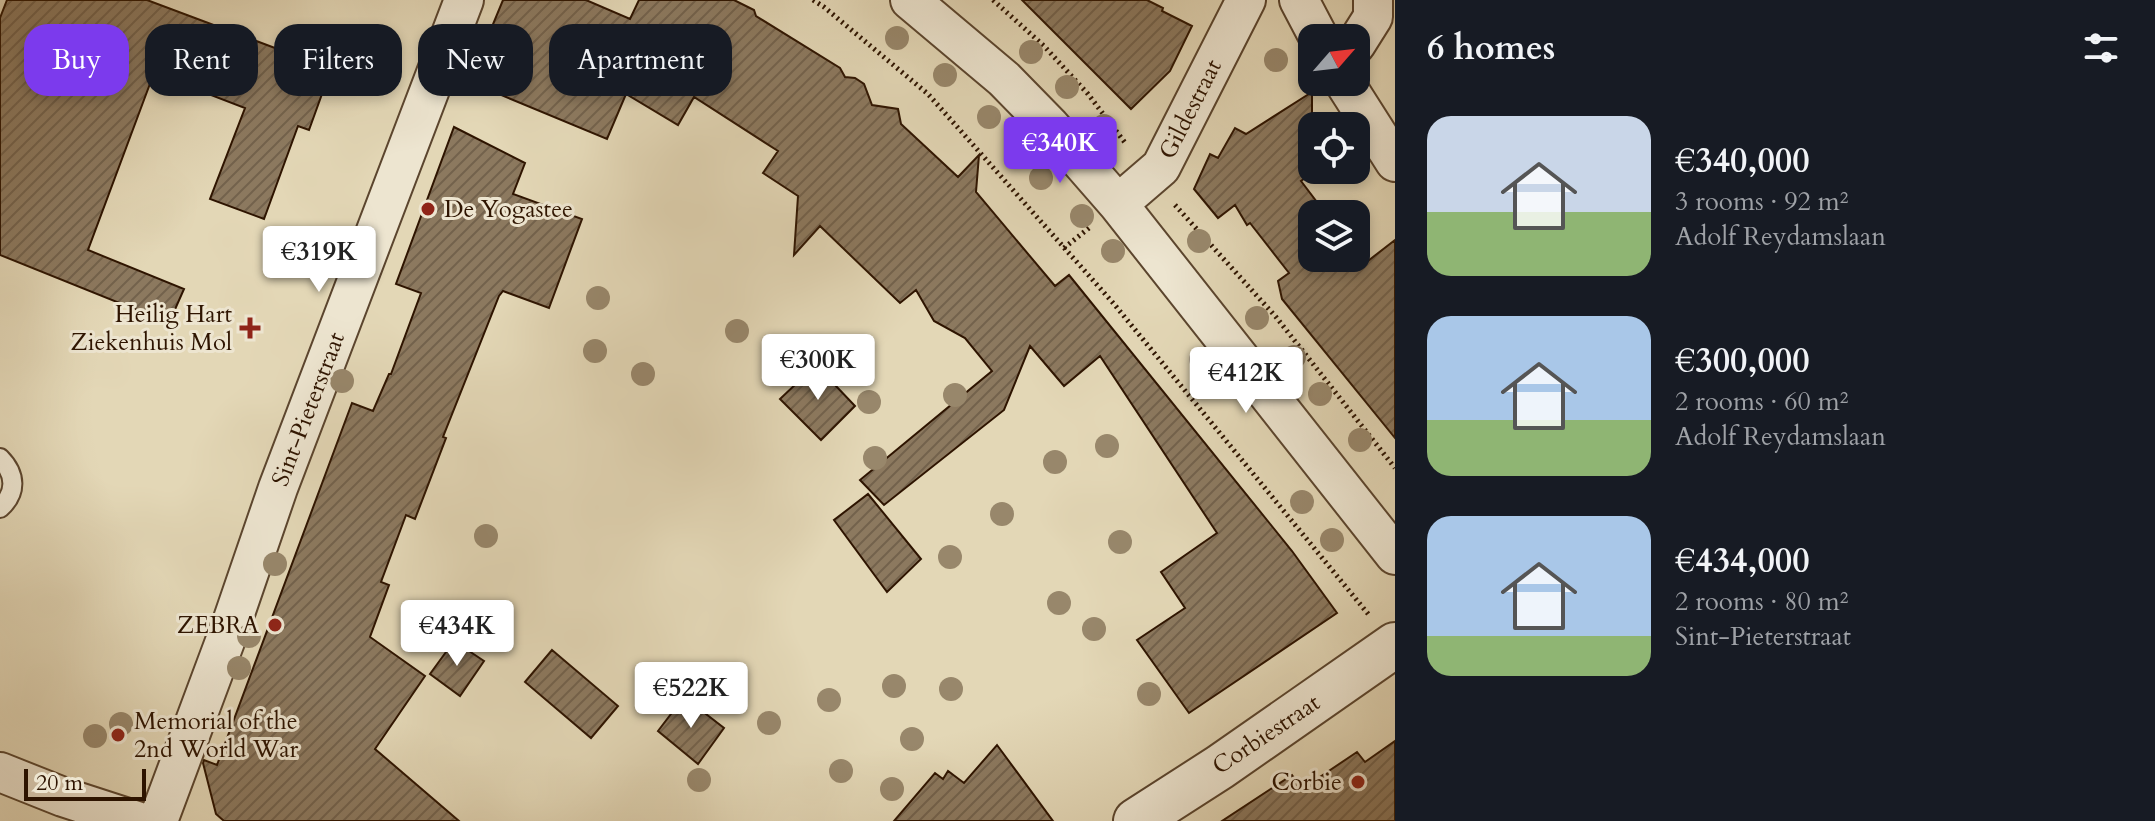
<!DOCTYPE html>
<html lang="en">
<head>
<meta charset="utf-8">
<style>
	:root { --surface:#171b24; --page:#20242c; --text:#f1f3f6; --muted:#9ea1a6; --accent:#7c3aed }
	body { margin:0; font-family:Cardo,serif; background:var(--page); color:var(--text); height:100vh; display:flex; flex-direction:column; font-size:30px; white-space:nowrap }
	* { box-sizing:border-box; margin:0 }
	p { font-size:26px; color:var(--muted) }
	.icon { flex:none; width:44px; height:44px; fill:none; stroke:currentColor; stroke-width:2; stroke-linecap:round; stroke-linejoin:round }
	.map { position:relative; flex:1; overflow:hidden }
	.details { display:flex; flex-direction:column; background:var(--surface); width:760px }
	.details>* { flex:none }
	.top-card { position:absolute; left:24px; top:24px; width:760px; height:72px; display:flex; gap:16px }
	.needle { width:52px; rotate:62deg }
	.buttons { position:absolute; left:1298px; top:24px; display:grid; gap:16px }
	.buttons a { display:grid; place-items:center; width:72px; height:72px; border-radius:16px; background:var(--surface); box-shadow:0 4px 12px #0003; font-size:40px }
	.scale { position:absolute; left:24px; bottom:20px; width:122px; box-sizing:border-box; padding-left:8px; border:4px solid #2e1400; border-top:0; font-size:22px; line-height:28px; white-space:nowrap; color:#2e1400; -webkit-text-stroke:6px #ede5d0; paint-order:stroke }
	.price { position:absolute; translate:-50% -68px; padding:0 18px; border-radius:8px; background:#fff; color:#222; font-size:26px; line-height:52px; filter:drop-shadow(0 2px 4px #0008) }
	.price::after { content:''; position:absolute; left:50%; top:48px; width:24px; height:18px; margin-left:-12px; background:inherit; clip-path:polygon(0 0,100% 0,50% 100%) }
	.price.on { background:var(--accent); color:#fff }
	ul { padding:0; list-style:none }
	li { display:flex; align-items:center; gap:24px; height:200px; padding:0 32px }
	li span { display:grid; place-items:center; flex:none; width:224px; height:160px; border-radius:24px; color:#555 }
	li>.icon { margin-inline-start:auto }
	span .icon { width:96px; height:96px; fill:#fffc; stroke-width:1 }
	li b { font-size:34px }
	h2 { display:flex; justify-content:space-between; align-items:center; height:96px; padding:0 32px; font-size:34px }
	.pill { padding:0 28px; border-radius:24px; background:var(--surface); box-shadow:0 4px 12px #0003; font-size:28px; line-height:72px }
	.pill.on { background:var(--accent); color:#fff }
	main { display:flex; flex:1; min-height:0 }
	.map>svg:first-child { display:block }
</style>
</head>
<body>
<main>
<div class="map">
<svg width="1395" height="821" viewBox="0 0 1395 821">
	<defs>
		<pattern id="building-hatch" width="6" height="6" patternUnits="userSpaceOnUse" patternTransform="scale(2)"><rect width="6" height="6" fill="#8c795f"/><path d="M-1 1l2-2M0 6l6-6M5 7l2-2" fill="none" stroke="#73624c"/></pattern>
	</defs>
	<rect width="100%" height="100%" fill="#e3d7b6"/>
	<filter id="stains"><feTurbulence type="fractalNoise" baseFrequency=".0025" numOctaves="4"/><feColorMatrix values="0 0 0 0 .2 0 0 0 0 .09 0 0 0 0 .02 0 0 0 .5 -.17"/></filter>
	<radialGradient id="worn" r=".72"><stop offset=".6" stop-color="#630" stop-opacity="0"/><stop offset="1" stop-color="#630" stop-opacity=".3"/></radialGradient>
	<path fill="url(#building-hatch)" stroke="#2e1400" stroke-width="2" d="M7,0H147L331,69L309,130L298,126L264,219L210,199L245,108L154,73L88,250L184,289L169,323L0,255V18Z
		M503,0H586L630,19L639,0H734L754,10L756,16L840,68L845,77L855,78L864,84L872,105L898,109L901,124L958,177L979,155L976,192L1055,286L1069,275L1292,551L1337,613L1189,713L1137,640L1185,608L1161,572L1217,533L1100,356L1064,386L1030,346L1004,410L884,505L860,480L992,371L965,338L934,321L916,290L900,303L820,226L794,255L798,196L763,173L778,151L694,97L678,125L626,94L607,139L470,82L472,75Z
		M1022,0H1147L1163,8L1162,11L1192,26L1170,71L1131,109Z
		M1312,92V173L1301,181L1326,214H1312V258H1356V254L1364,264L1395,240V438L1282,299L1278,281L1289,273L1250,223L1247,225L1235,205L1218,218L1194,189L1210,154L1218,158L1235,128L1246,134Z
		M454,127L525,163L513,194L582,219L549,308L503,291L499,296L443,437L446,438L415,519L406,515L381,582L389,585L370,637L425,676L375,749L459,821H224L216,814L203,763L204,760L217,765L352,403L373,411L389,374H391L421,293L396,284Z
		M816,365L855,406L821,440L780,399Z
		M868,494L921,559L887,592L834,520Z
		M454,641L484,661L460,696L430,674Z
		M552,650L618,706L591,738L525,682Z
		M684,697L724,728L698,764L658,731Z
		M1395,741V821H1222L1292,775L1302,789L1357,752L1365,762Z
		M997,745L1053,821H894L935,773L943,779L948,771L964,783Z"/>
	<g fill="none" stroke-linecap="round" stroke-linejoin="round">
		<defs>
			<path id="service" d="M0,458C16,474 17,493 0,508"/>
			<path id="minor" d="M910,0L1004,79L1050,126L1118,204L1395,555
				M1299,0L1319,38
				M1356,44L1373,17V0
				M1344,82L1395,162
				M1118,204L1161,167L1246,0
				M0,772L63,797L137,821
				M158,821L230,628L278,488L464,0"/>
			<path id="tertiary" d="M1136,821L1220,767L1395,645"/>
		</defs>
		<use href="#service" stroke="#5b452e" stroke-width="22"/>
		<use href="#minor" stroke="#5b452e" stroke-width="42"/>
		<use href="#tertiary" stroke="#5b452e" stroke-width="48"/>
		<path stroke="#2e1400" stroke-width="5" stroke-dasharray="2 4" stroke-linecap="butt" d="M813,0L824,7L928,94L1114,304L1369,615
			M993,0L1044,46L1088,94L1126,144
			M1175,205L1276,317L1395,468
			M1064,248L1089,228"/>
		<use href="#service" stroke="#ede5d0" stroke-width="18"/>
		<use href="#minor" stroke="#ede5d0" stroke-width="38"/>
		<use href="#tertiary" stroke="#ede5d0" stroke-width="44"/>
	</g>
	<g fill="#98876b">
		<circle cx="897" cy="38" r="12"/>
		<circle cx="1031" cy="52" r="12"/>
		<circle cx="1276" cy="60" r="12"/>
		<circle cx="945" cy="75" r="12"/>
		<circle cx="1067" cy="87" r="12"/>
		<circle cx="989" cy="117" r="12"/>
		<circle cx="1104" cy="126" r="12"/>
		<circle cx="1019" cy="148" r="12"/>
		<circle cx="1041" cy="178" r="12"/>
		<circle cx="1082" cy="216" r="12"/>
		<circle cx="1199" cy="241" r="12"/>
		<circle cx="1113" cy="251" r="12"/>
		<circle cx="598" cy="298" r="12"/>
		<circle cx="1257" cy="318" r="12"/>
		<circle cx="737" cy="331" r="12"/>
		<circle cx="595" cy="351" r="12"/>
		<circle cx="1294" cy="357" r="12"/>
		<circle cx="1201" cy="359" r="12"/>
		<circle cx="643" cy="374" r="12"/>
		<circle cx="342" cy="381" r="12"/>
		<circle cx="1320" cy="394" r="12"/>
		<circle cx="955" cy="395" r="12"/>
		<circle cx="869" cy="402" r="12"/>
		<circle cx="1360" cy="440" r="12"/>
		<circle cx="1107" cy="446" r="12"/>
		<circle cx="875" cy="458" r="12"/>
		<circle cx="1055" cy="462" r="12"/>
		<circle cx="1302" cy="502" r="12"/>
		<circle cx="1002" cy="514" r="12"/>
		<circle cx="486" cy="536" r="12"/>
		<circle cx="1332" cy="540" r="12"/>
		<circle cx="1120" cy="542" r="12"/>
		<circle cx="950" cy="557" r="12"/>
		<circle cx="275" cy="564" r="12"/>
		<circle cx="1059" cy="603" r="12"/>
		<circle cx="1094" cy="629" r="12"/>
		<circle cx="249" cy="636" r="12"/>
		<circle cx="239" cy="668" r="12"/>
		<circle cx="894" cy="686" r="12"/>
		<circle cx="951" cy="689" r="12"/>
		<circle cx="1149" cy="694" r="12"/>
		<circle cx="714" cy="699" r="12"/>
		<circle cx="829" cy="700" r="12"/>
		<circle cx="769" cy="723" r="12"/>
		<circle cx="121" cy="724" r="12"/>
		<circle cx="95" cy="736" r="12"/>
		<circle cx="912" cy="739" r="12"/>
		<circle cx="841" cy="771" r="12"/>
		<circle cx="699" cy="780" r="12"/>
		<circle cx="892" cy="789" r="12"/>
	</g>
	<g fill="#8f2418" stroke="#ede5d0" stroke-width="3">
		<circle cx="428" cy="209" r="8"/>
		<path d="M246 316h8v8h8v8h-8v8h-8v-8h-8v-8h8z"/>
		<circle cx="275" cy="625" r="8"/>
		<circle cx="118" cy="735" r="8"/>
		<circle cx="1358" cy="782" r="8"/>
	</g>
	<g text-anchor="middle" stroke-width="6" stroke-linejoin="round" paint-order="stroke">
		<g font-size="24" fill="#2e1400" stroke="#ede5d0">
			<text transform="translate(1190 109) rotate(-63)" y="8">Gildestraat</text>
			<text transform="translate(308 409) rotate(-69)" y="8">Sint-Pieterstraat</text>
			<text transform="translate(1266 734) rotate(-34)" y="8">Corbiestraat</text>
		</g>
		<g font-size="24" fill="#2e1400" stroke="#ede5d0" text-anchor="end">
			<text x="444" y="217" text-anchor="start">De Yogastee</text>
			<text x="232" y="322">Heilig Hart<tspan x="232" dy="28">Ziekenhuis Mol</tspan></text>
			<text x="259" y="633">ZEBRA</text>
			<text x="134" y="729" text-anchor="start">Memorial of the<tspan x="134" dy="28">2nd World War</tspan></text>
			<text x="1342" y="790">Corbie</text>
		</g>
	</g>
	<rect width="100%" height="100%" filter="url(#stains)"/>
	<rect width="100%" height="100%" fill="url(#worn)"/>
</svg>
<div class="buttons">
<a><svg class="needle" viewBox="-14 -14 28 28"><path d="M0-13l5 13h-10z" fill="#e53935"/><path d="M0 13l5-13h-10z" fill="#9ea1a6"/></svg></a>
<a><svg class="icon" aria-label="locate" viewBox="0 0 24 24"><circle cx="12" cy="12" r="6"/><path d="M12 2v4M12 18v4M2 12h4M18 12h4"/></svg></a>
<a><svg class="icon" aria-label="layers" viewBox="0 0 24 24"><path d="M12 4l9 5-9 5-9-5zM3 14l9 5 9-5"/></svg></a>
</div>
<div class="scale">20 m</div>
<b class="price on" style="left:1060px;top:185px">€340K</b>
<b class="price" style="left:319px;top:294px">€319K</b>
<b class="price" style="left:818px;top:402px">€300K</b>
<b class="price" style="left:1246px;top:415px">€412K</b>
<b class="price" style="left:457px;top:668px">€434K</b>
<b class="price" style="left:691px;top:730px">€522K</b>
<div class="top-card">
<a class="pill on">Buy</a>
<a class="pill">Rent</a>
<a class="pill">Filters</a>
<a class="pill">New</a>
<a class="pill">Apartment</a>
</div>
</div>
<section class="details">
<h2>6 homes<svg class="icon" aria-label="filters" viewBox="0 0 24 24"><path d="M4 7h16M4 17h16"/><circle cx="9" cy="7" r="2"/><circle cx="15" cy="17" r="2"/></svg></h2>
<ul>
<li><span style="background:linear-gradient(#c9d6e8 60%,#8fb573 0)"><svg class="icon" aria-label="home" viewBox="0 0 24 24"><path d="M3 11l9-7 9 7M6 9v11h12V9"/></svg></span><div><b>€340,000</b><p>3 rooms · 92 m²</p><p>Adolf Reydamslaan</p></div></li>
<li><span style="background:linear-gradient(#a9c7e8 65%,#8fb573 0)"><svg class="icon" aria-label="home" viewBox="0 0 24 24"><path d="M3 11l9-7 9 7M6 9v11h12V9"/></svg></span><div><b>€300,000</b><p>2 rooms · 60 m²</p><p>Adolf Reydamslaan</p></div></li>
<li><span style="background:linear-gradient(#a9c7e8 75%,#8fb573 0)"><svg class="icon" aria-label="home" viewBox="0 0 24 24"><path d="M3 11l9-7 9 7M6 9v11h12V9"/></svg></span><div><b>€434,000</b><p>2 rooms · 80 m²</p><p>Sint-Pieterstraat</p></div></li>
</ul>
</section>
</main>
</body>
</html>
